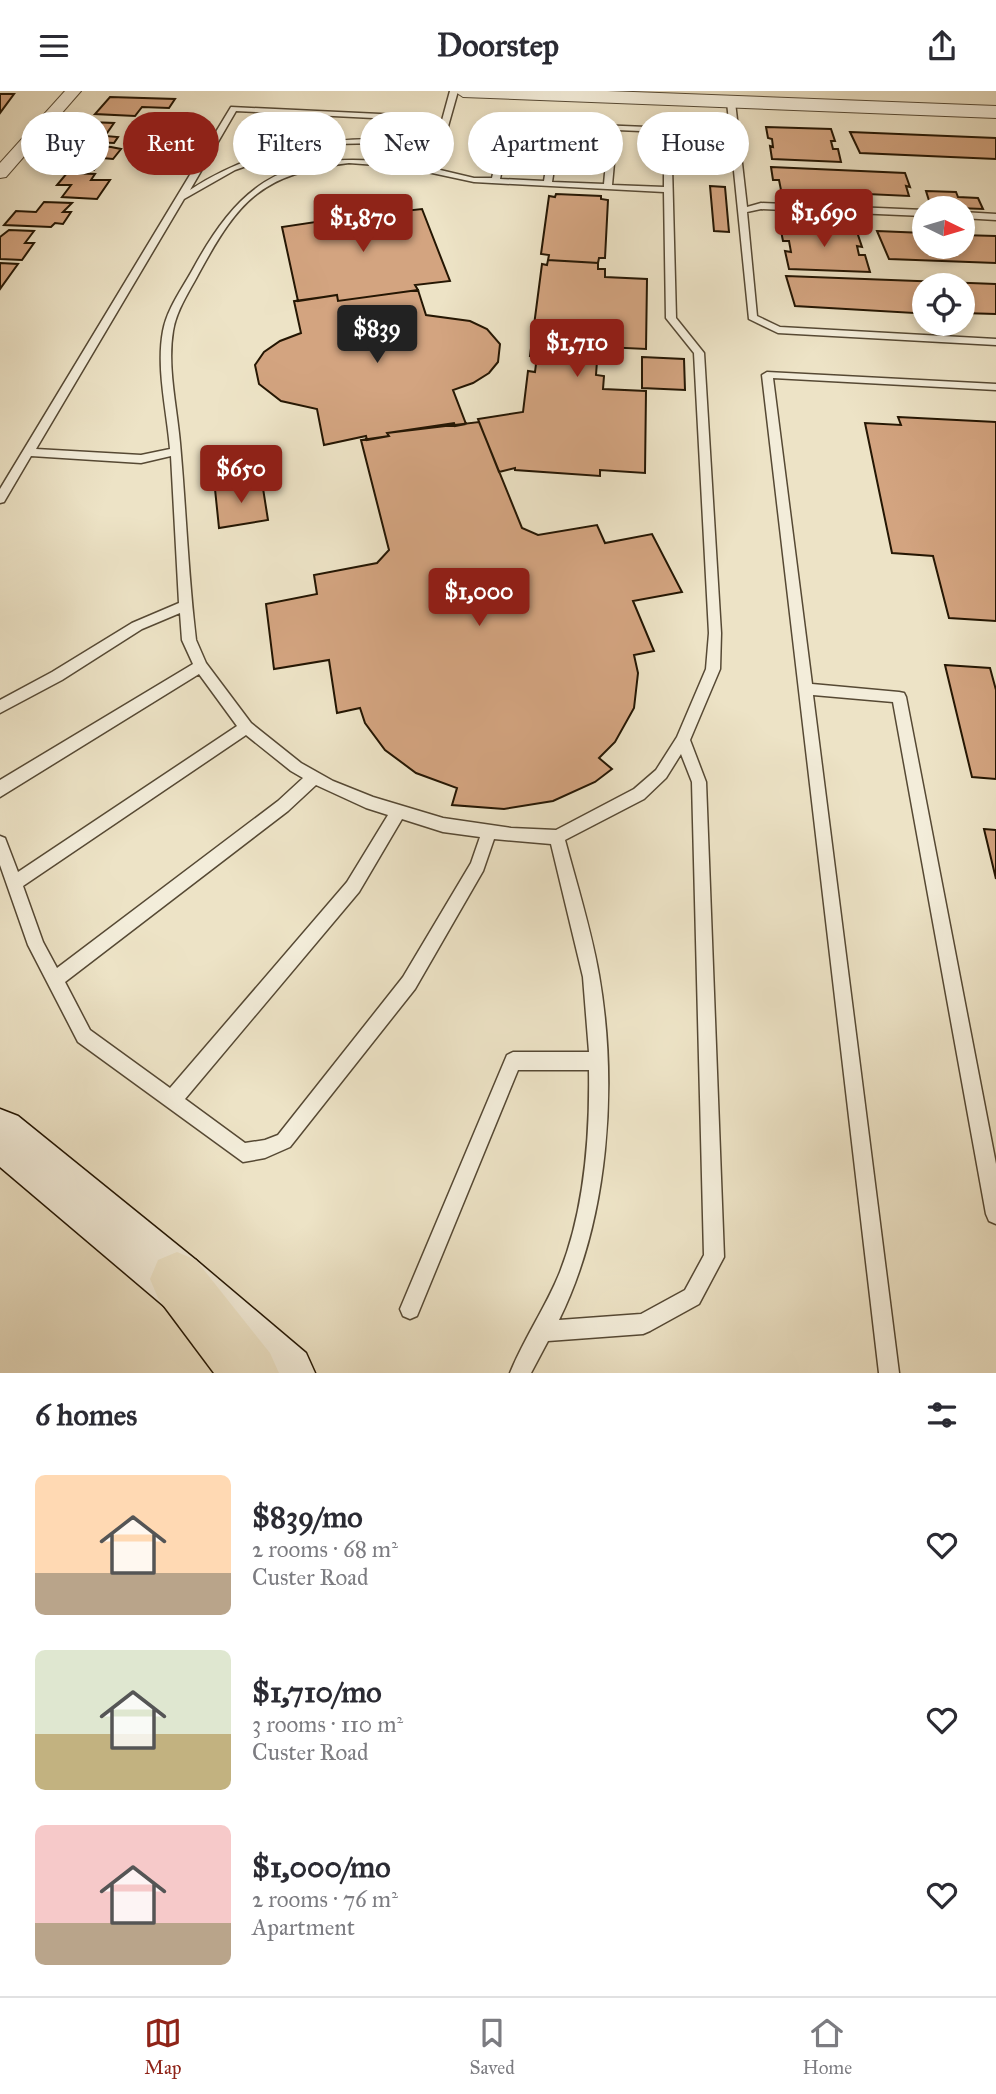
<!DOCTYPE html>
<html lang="en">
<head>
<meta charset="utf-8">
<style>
	:root { --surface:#fff; --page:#f2f2f3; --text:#2b2b33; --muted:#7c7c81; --line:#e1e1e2; --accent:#8f2418 }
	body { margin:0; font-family:"IM FELL Great Primer",serif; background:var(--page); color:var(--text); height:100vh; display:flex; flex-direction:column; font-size:26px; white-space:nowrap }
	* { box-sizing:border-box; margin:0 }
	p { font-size:23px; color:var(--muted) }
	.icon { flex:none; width:38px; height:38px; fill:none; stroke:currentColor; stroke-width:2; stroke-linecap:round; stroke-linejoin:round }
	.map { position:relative; height:1282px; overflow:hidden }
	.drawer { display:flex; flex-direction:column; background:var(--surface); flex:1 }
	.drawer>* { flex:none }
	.guide { position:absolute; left:21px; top:21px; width:956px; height:63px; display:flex; gap:14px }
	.needle { width:46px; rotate:95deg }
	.tools { position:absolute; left:912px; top:105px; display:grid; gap:14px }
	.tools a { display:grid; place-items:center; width:63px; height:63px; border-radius:50%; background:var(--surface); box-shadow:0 4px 10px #0003; font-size:35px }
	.price { position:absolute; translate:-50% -60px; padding:0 16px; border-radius:7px; background:var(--accent); color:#fff; font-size:23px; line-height:46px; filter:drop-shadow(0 2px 4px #0008) }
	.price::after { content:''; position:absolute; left:50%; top:42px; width:21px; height:16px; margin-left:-10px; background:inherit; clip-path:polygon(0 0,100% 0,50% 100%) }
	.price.active { background:#222; color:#fff }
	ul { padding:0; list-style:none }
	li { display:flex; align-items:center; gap:21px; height:175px; padding:0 35px }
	li span { display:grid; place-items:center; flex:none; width:196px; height:140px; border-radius:10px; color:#555 }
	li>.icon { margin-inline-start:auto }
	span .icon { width:84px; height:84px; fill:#fffc; stroke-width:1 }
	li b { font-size:30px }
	h2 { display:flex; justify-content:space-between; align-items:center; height:84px; padding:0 35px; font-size:30px }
	.pill { padding:0 24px; border-radius:32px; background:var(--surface); box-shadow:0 4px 10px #0003; font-size:24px; line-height:63px }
	.pill.active { background:var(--accent); color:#fff }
	header { display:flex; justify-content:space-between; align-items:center; height:91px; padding:0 35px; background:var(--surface); font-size:32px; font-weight:700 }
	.menu { display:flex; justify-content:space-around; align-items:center; height:98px; border-top:2px solid var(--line); background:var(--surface); font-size:19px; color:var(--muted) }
	.menu a { display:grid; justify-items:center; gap:4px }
	.menu .active { color:var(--accent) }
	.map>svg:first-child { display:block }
</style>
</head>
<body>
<header><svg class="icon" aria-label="menu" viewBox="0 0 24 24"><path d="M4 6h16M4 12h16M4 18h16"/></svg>Doorstep<svg class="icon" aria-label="share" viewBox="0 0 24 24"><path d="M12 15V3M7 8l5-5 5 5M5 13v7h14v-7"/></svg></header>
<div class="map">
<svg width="996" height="1282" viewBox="0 0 996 1282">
	<rect width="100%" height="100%" fill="#ede3c6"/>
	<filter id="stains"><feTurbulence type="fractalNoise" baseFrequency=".00286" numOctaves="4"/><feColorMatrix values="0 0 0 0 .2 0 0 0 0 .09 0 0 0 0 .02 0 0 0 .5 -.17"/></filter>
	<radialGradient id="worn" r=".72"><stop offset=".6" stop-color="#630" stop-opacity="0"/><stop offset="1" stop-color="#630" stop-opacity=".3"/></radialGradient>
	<path fill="#d3a480" stroke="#241603" stroke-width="2" d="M0,3H14L0,22Z
		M110,6L175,8L169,17L142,16L135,25L95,23Z
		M89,31L114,32L105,45L118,46L114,52L74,50Z
		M766,36L831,38L835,50H831L833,58H838L841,71L772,68L770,55L773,56L772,48L768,47Z
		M850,41L996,47V68L860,62Z
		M79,54L111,56L121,58L113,68L102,67L94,79L52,77L61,66H70Z
		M771,76L905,82L910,96L906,95L909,105L781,99L779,89H773Z
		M67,82L95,83L91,89H110L97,108L62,106L71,94H57Z
		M710,95L725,96L729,141L714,140Z
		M926,100L956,101L958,106L978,107L983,118L931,116Z
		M556,103L601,105V108L608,109L605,167H599L598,172L548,169L549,164L541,163L549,105L555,106Z
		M44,111L72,112L63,121H71L63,133L55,132L51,136L4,134L16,120L36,121Z
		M384,115L386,122L422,118L450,190L415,194L418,199L338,210L337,204L298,210L282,136L316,131L315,123Z
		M780,135L856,138L862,156L857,155L859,164H865L870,181L789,178L785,160L791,161L789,150H783Z
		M9,139L34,140L25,152H34L22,169L0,168V146Z
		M877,140L924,142V156H962V144L996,145V172L889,168Z
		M548,169L598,172V178H605V186L647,188L646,258L605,256L604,270H597L596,284L604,285L603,298L646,300L645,382L600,379V385L515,379V377L499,381L478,328L523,321L528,280L535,281L537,265H530L542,173L547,174Z
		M0,172L18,173L0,198Z
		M786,185L996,193V223L962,222V194H924V220L914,219V222L795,215Z
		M418,199L426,224L470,230L487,238L500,253L498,271L489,282L473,292L453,299L466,333L455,335L454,332L387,342L389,345L367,349L366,345L324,354L317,318L281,310L259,293L255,274L264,261L280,250L301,242L294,210L337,204L338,210Z
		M642,266L684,268L685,299L642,297Z
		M898,326L996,331V530L949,527L933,465L892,462L865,332L901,334Z
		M479,331L522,437L538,444L597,434L605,452L652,443L682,501L633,510L654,560L634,564L638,582L634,617L615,651L599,667L612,678L595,691L553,710L504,718L452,714L457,697L416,682L385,659L365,632L360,617L337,622L329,569L274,578L266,513L317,503L314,484L377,472L389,459L361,349L389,345L387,342Z
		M262,391L268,429L219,437L215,398Z
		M945,574L990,577L996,599V688L972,686Z
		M984,738L996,739V788Z"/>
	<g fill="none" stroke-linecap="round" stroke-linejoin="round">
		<defs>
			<path id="service" d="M450,0H458L436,78L474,87H492L505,30L671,37L676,227L704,262L721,542L720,578L690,649L706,691L724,1166L699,1213L650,1240L643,1243L548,1250L531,1282H510C524,1247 546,1216 560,1181C585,1118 590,1045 589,979H518L417,1225L410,1228L403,1225L400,1218L507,964L513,961H589L583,886L551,753L494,748L483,780L415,898L290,1056L265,1067L243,1071L78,951L28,854L0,774V745L5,747L18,781L237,635L199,583L0,706V689L193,573L182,549L180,522L142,538L62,589L0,622V609L52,581L132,532L179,512L171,365L141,372L31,365L4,411L0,412V398L231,16L401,24L384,70L429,77ZM236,20L393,28L385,48C314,47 250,60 190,99ZM511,34L553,36L544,90L500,88ZM560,37L609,39L604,93L552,91ZM617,39L664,41V96L612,94ZM383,52L376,70C280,63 237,97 193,178C182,198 167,218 163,240C156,278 167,320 170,358L141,364L36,358L184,108L235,79L283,62L332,53ZM349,72L404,76L474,91L664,101L666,227L694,262L709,542L706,578L677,646L656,679L634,698L556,739L511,737L443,727L373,706L333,690L301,672L251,632L206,572L196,549C188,484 186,417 180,352C177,316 167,276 173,240C176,220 189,201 199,182C240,107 262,83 349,72ZM246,644L291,680L303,687L278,710L57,877L43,851L23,795ZM681,663L692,691L704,1164L685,1199L641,1223L559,1229C609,1128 618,993 599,884C591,838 577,794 565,749L644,708L666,687ZM316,694L366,717L388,724L347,791L170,997L90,939L65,891L288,720ZM402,728L443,741L480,746L471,772L403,886L278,1044L265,1049L245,1052L185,1008L359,801Z
				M731,9L735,11L747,116L761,112L924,119V125L761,118L747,121L757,225L780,236L996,248V254L778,242L749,228L727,11Z
				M962,121L996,123V129L962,127Z
				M767,281L996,293V299L773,287L812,593L899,601L904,602L906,606L996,1073V1133L989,1130L986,1123L893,611L813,604L899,1282H879L762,284Z"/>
			<path id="minor" d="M65,0H81L6,86L0,87V72Z"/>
			<path id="tertiary" d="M454,0H607L996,15V27L463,6Z"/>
			<path id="secondary" d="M0,1018L18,1025L196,1169L306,1262L315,1282H243L0,1076Z"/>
			<path id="motorway" d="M177,1161L196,1169L270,1262L279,1282H214L158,1207L150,1188L158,1169Z"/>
		</defs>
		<use href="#service" stroke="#564934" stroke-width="3"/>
		<use href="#minor" stroke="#564934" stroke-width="2"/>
		<use href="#tertiary" stroke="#564934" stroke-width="2"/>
		<use href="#secondary" stroke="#241603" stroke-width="3"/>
		<use href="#motorway" stroke="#241603" stroke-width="3"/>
		<use href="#service" fill="#f3edda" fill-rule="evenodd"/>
		<use href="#minor" fill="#f3edda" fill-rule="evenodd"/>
		<use href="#tertiary" fill="#f3edda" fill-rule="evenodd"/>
		<use href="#secondary" fill="#f3edda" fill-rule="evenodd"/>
		<use href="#motorway" fill="#ede3c6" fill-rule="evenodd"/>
	</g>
	<rect width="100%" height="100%" filter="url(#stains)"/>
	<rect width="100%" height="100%" fill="url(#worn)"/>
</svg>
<div class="tools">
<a><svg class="needle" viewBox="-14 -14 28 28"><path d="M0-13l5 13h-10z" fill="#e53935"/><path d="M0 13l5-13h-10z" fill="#7c7c81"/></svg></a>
<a><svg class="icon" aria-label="locate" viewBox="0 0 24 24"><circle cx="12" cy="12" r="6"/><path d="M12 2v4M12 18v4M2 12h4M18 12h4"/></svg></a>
</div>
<b class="price" style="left:824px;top:158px">$1,690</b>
<b class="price" style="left:363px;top:163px">$1,870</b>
<b class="price active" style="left:377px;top:274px">$839</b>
<b class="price" style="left:577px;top:288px">$1,710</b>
<b class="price" style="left:241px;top:414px">$650</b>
<b class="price" style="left:479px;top:537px">$1,000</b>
<div class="guide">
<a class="pill">Buy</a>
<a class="pill active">Rent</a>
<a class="pill">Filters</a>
<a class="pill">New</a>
<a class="pill">Apartment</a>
<a class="pill">House</a>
</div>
</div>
<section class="drawer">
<h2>6 homes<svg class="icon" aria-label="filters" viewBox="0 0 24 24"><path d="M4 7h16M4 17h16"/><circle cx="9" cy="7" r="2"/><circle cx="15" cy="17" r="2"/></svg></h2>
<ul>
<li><span style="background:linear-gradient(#ffd9b3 70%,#b9a48a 0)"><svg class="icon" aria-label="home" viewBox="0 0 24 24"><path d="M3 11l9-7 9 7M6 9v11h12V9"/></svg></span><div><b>$839/mo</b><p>2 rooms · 68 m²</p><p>Custer Road</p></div><svg class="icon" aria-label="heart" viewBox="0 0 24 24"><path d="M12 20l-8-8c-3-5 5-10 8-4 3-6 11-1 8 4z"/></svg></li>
<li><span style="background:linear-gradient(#dfe7d0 60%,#c2b280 0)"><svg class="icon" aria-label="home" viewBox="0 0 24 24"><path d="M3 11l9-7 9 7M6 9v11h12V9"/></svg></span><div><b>$1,710/mo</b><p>3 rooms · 110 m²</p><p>Custer Road</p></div><svg class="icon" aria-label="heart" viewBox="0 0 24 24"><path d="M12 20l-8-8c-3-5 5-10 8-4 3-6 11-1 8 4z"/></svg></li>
<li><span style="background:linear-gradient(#f6c9c9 70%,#b9a48a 0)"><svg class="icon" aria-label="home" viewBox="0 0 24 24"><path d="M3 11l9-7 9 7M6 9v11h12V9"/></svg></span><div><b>$1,000/mo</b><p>2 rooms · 76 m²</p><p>Apartment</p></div><svg class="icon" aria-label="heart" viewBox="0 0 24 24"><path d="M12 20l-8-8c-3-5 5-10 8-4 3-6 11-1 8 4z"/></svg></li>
</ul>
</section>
<nav class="menu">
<a class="active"><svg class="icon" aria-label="map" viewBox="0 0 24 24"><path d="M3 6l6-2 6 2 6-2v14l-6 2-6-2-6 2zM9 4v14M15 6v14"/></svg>Map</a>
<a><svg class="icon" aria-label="saved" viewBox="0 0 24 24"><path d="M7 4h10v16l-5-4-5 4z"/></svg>Saved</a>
<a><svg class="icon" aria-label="home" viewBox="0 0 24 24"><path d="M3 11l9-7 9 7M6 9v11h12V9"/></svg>Home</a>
</nav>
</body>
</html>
